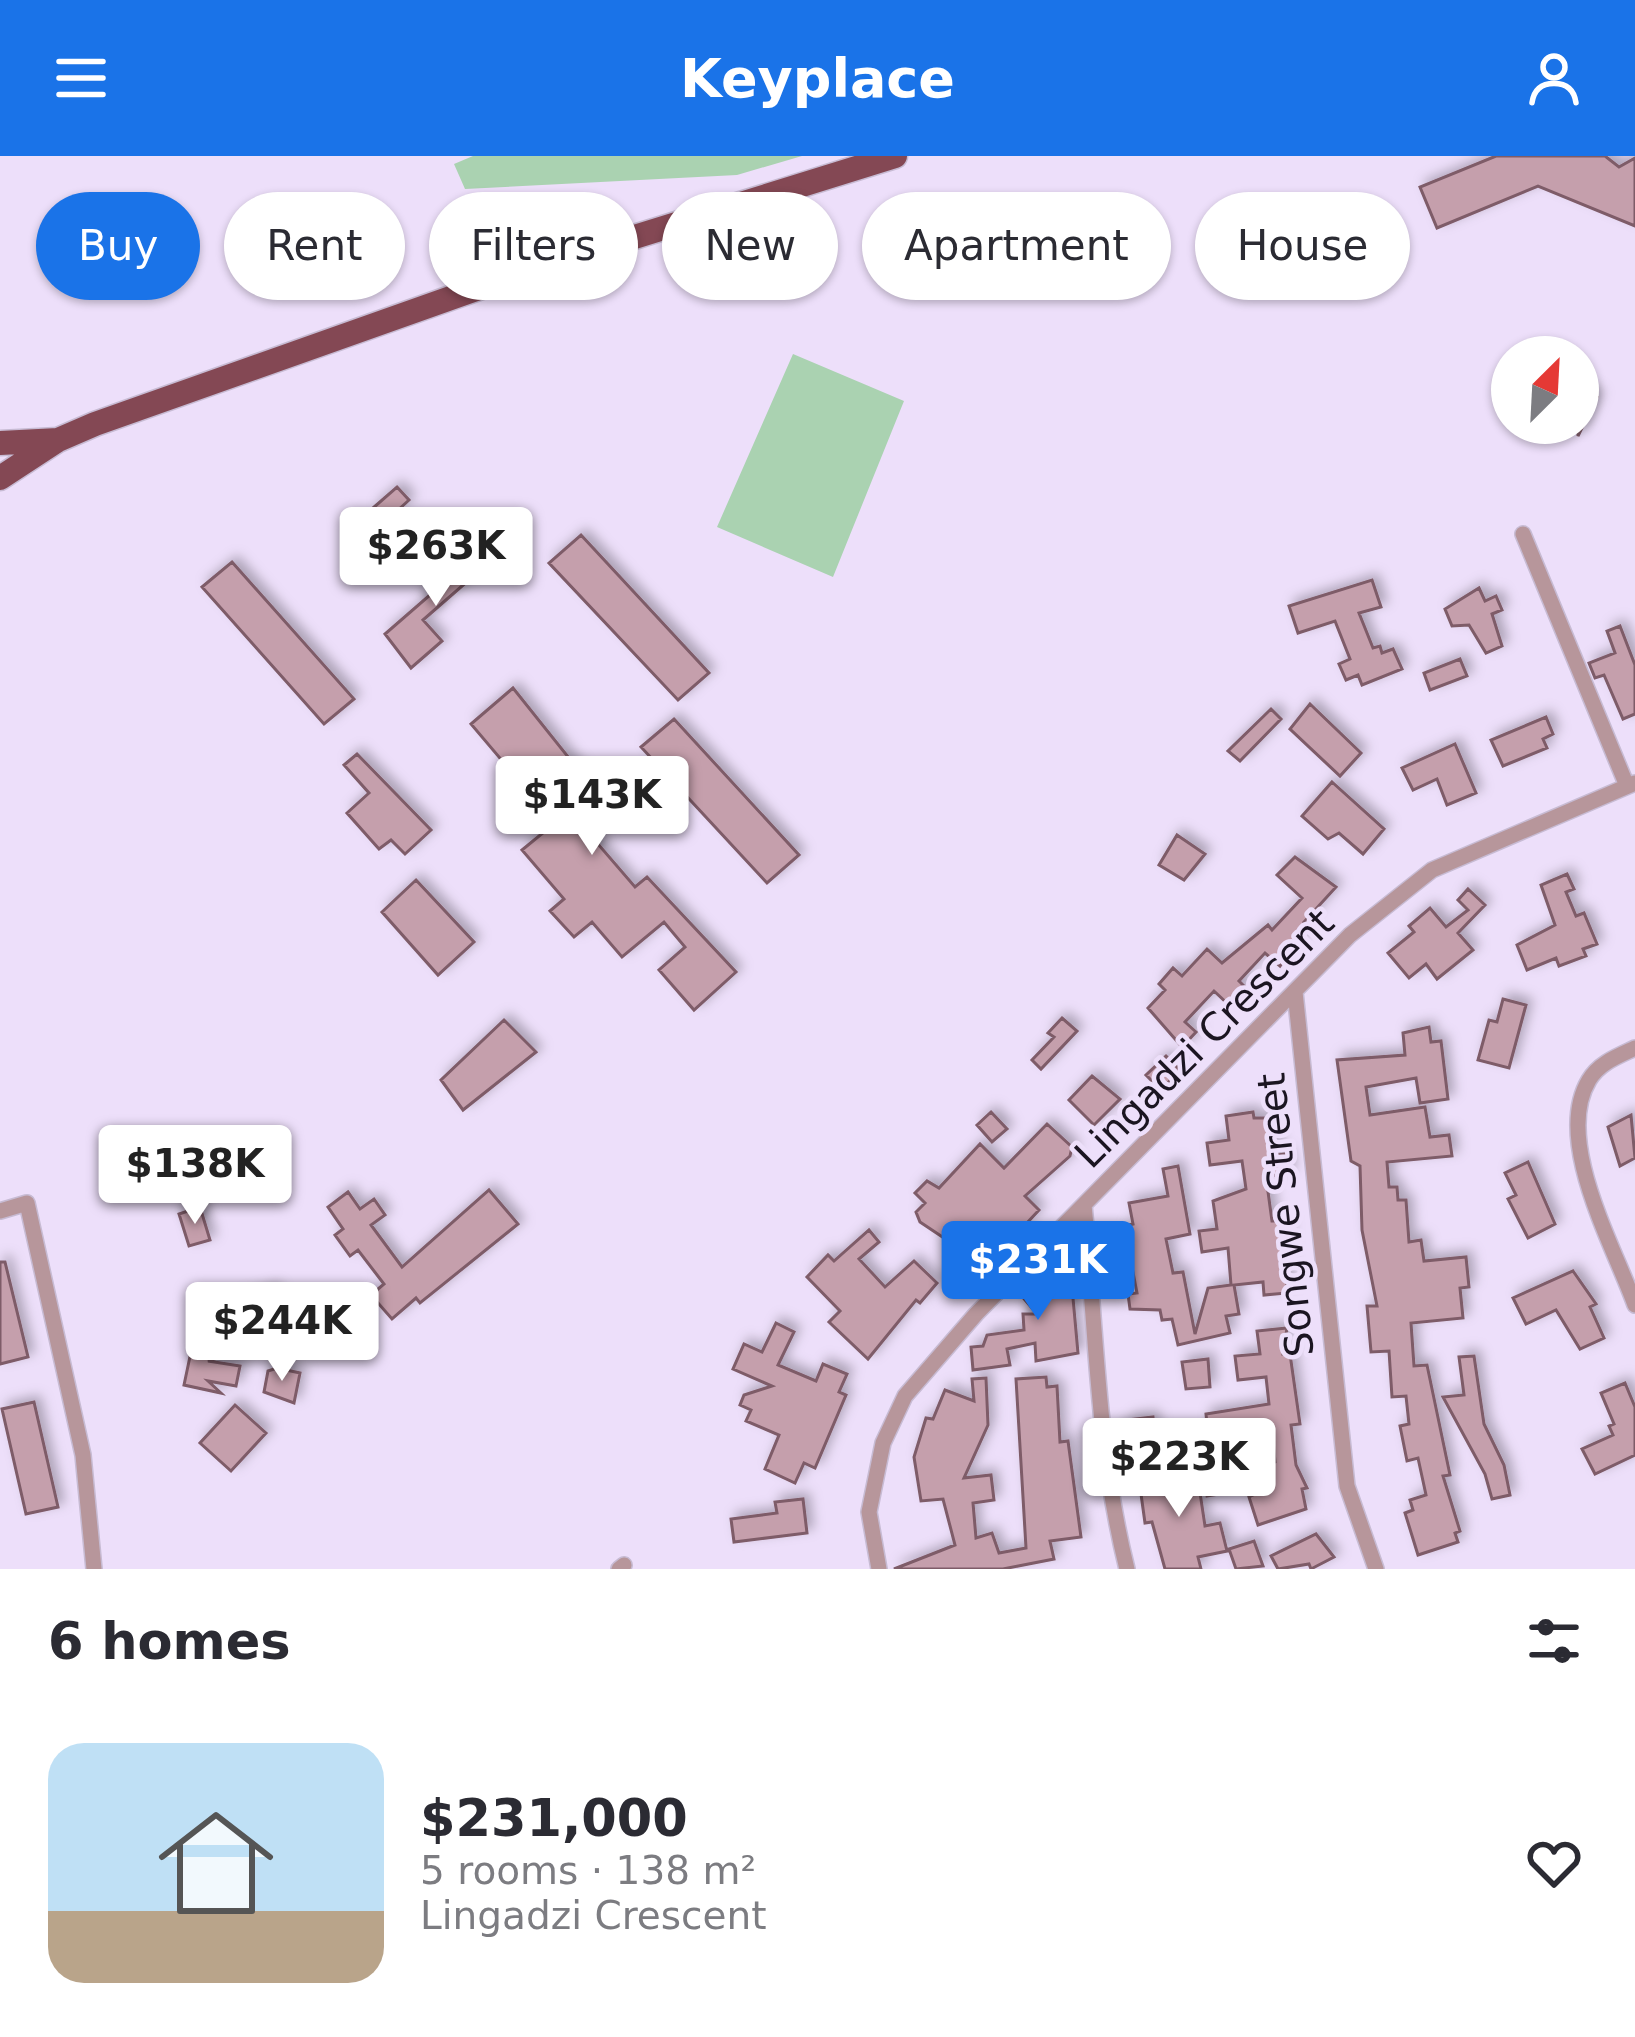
<!DOCTYPE html>
<html lang="en">
<head>
<meta charset="utf-8">
<style>
	:root { --surface:#fff; --page:#f7f7f7; --text:#2b2b33; --muted:#7c7c81; --line:#e1e1e2; --accent:#1a73e8 }
	body { margin:0; font-family:"DejaVu Sans",sans-serif; background:var(--page); color:var(--text); height:100vh; display:flex; flex-direction:column; font-size:45px; white-space:nowrap }
	* { box-sizing:border-box; margin:0 }
	p { font-size:39px; color:var(--muted) }
	.icon { flex:none; width:66px; height:66px; fill:none; stroke:currentColor; stroke-width:2; stroke-linecap:round; stroke-linejoin:round }
	.map { position:relative; height:1413px; overflow:hidden }
	.drawer { display:flex; flex-direction:column; background:var(--surface); flex:1 }
	.drawer>* { flex:none }
	.top-card { position:absolute; left:36px; top:36px; width:1563px; height:108px; display:flex; gap:24px }
	.needle { width:78px; rotate:24deg }
	.tools { position:absolute; left:1491px; top:180px; display:grid; gap:24px }
	.tools a { display:grid; place-items:center; width:108px; height:108px; border-radius:50%; background:var(--surface); box-shadow:0 3px 9px #0004; font-size:60px }
	.price { position:absolute; translate:-50% -102px; padding:0 27px; border-radius:12px; background:#fff; color:#222; font-size:39px; line-height:78px; filter:drop-shadow(0 3px 6px #0008) }
	.price::after { content:''; position:absolute; left:50%; top:72px; width:36px; height:27px; margin-left:-18px; background:inherit; clip-path:polygon(0 0,100% 0,50% 100%) }
	.price.current { background:var(--accent); color:#fff }
	ul { padding:0; list-style:none }
	li { display:flex; align-items:center; gap:36px; height:300px; padding:0 48px }
	li+li { border-top:3px solid var(--line) }
	li span { display:grid; place-items:center; flex:none; width:336px; height:240px; border-radius:36px; color:#555 }
	li>.icon { margin-inline-start:auto }
	span .icon { width:144px; height:144px; fill:#fffc; stroke-width:1 }
	li b { font-size:51px }
	h2 { display:flex; justify-content:space-between; align-items:center; height:144px; padding:0 48px; font-size:51px }
	.chip { padding:0 42px; border-radius:54px; background:var(--surface); box-shadow:0 3px 9px #0004; font-size:42px; line-height:108px }
	.chip.current { background:var(--accent); color:#fff }
	header { display:flex; justify-content:space-between; align-items:center; height:156px; padding:0 48px; background:var(--accent); color:#fff; font-size:54px; font-weight:600 }
	.map>svg:first-child { display:block }
</style>
</head>
<body>
<header><svg class="icon" aria-label="menu" viewBox="0 0 24 24"><path d="M4 6h16M4 12h16M4 18h16"/></svg>Keyplace<svg class="icon" aria-label="person" viewBox="0 0 24 24"><circle cx="12" cy="8" r="4"/><path d="M4 21q1-7 8-7t8 7"/></svg></header>
<div class="map">
<svg width="1635" height="1413" viewBox="0 0 1635 1413">
	<defs>
		<filter id="shadow"><feDropShadow dx="5.5" dy="-5.5" stdDeviation="6" flood-color="#0004"/></filter>
	</defs>
	<rect width="100%" height="100%" fill="#eddffa"/>
	<path fill="#aad2b1" d="M473,0H802L737,19L465,33L454,8Z
		M793,198L904,245L833,421L717,371Z"/>
	<path fill="#c59fac" stroke="#7e5b68" stroke-width="3" filter="url(#shadow)" d="M1496,0H1605L1619,11L1635,2V70L1538,30L1437,72L1420,31Z
		M1578,231L1597,241L1578,280Z
		M397,331L409,344L385,366L373,352Z
		M499,379L508,390L423,464L442,485L411,512L385,478Z
		M581,379L709,517L678,544L549,407Z
		M232,406L354,543L324,568L202,431Z
		M1372,424L1381,451L1359,457L1373,492L1380,490L1382,497L1393,493L1402,513L1362,529L1358,519L1346,524L1339,508L1350,503L1335,465L1298,477L1289,450Z
		M1479,432L1485,445L1496,440L1502,454L1492,458L1502,490L1486,497L1469,469L1452,470L1445,453Z
		M1620,470L1635,509V558L1623,563L1604,519L1595,522L1589,507L1615,497L1607,475Z
		M1460,503L1467,520L1430,534L1424,517Z
		M513,532L585,622L560,644L635,731L647,721L736,816L694,854L659,814L685,791L664,766L622,801L592,766L574,781L550,755L564,743L522,694L555,667L471,568Z
		M1310,548L1361,597L1340,620L1290,573Z
		M1271,553L1281,563L1240,605L1228,595Z
		M1546,561L1553,578L1543,583L1547,592L1503,610L1491,584Z
		M674,563L799,699L767,727L641,591Z
		M1455,588L1476,637L1447,649L1437,623L1413,634L1402,612Z
		M357,598L431,674L405,698L391,684L379,693L347,657L369,637L344,609Z
		M1332,626L1384,673L1363,698L1339,677L1328,683L1302,660Z
		M1177,679L1205,698L1184,724L1159,709Z
		M1295,701L1336,731L1304,766L1309,770L1280,810L1265,797L1239,825L1245,831L1229,849L1214,835L1185,866L1196,876L1182,891L1148,852L1165,834L1159,828L1173,812L1182,820L1207,793L1222,807L1268,769L1272,774L1302,742L1277,719Z
		M1567,718L1574,733L1566,736L1576,760L1584,757L1597,788L1583,793L1586,800L1559,810L1556,802L1527,814L1517,789L1555,769L1541,729Z
		M416,724L474,786L438,819L382,756Z
		M1468,733L1485,749L1458,777L1473,794L1437,823L1426,808L1409,822L1388,797L1414,776L1409,770L1430,752L1446,771L1468,754L1458,744Z
		M1503,843L1526,849L1509,912L1478,904L1489,864L1497,866Z
		M1062,862L1077,875L1041,913L1032,904L1054,881L1048,877Z
		M504,864L536,896L463,954L441,924Z
		M1429,871L1431,886L1441,885L1448,943L1420,947L1416,922L1366,931L1370,959L1425,951L1430,981L1449,979L1452,1000L1387,1006L1389,1031H1397L1398,1044H1406L1409,1086L1421,1084L1424,1105L1466,1101L1469,1131L1460,1132L1463,1162L1411,1167L1414,1210L1427,1209L1450,1319L1443,1320L1460,1375L1455,1377L1458,1386L1418,1399L1405,1357L1413,1354L1410,1344L1426,1339L1418,1302L1407,1305L1400,1270L1409,1268L1406,1240L1392,1241L1389,1195L1371,1196L1367,1150H1377L1362,1074L1360,1010L1351,1005L1337,904L1405,899L1403,877Z
		M1166,900L1180,914L1161,934L1146,919Z
		M1092,920L1120,943L1094,969L1069,944Z
		M991,956L1007,973L992,986L977,969Z
		M1253,956L1254,962H1271L1277,999L1286,998L1289,1017L1266,1021L1272,1065H1285L1287,1137L1264,1139L1263,1126L1234,1129L1239,1158L1226,1160L1230,1177L1178,1189L1172,1163L1162,1164L1160,1154L1130,1153L1128,1138L1137,1137L1124,1070L1133,1068L1129,1047L1168,1040L1163,1013L1178,1010L1190,1078L1166,1083L1173,1117L1183,1116L1195,1178L1208,1132L1231,1129L1228,1092L1202,1096L1199,1075L1217,1073L1213,1045L1246,1033L1242,1005L1210,1009L1207,987L1229,984L1226,960Z
		M1631,959L1635,1002L1620,1010L1608,971Z
		M1047,968L1072,991L1070,1000L1025,1040L1039,1054L984,1113L971,1106L975,1102L957,1084L953,1088L920,1066L916,1056L925,1047L915,1037L927,1025L939,1032L980,988L1004,1012Z
		M1528,1006L1555,1068L1528,1082L1508,1043L1516,1039L1505,1017Z
		M489,1034L518,1068L420,1147L416,1142L392,1163L371,1139L384,1128L358,1094L350,1100L335,1079L343,1073L328,1051L348,1036L360,1053L374,1043L385,1059L371,1069L402,1111Z
		M200,1051L210,1084L189,1090L179,1058Z
		M869,1074L879,1086L859,1103L885,1131L914,1105L937,1127L920,1147L916,1144L868,1203L829,1166L840,1155L807,1121L828,1099L834,1105Z
		M0,1106H5L28,1201L0,1208Z
		M1070,1109L1078,1197L1036,1205L1035,1187L1007,1193L1010,1209L973,1214L971,1191L983,1190L987,1179L1024,1174L1023,1158H1037L1019,1137L1048,1111Z
		M1573,1115L1596,1148L1590,1151L1604,1182L1580,1193L1556,1154L1526,1168L1513,1142Z
		M274,1133L288,1181L250,1192L235,1145Z
		M776,1167L794,1176L778,1209L816,1225L823,1208L847,1218L839,1236L846,1239L815,1312L804,1307L795,1327L765,1313L779,1279L746,1265L751,1254L740,1249L744,1239L772,1230L733,1213L744,1188L762,1196Z
		M1287,1172L1283,1198H1290L1300,1268L1291,1269L1296,1309L1307,1332L1302,1333L1306,1353L1258,1369L1249,1341L1268,1332L1260,1311L1275,1306L1272,1273L1208,1280L1206,1258L1269,1248L1266,1221L1238,1224L1235,1200L1260,1198L1257,1175Z
		M192,1191L229,1199L208,1205L240,1210L236,1230L208,1225L221,1237L184,1229Z
		M1474,1200L1484,1268L1504,1309L1510,1339L1492,1343L1485,1318L1443,1241L1464,1239L1459,1201Z
		M1208,1203L1210,1231L1186,1233L1182,1206Z
		M277,1212L300,1217L294,1247L264,1236L268,1215Z
		M1046,1221L1047,1231L1057,1230L1060,1286L1068,1285L1081,1381L1050,1385L1054,1403L1003,1413H894L955,1389L943,1343L921,1345L914,1301L926,1262L933,1263L945,1234L974,1245L972,1223L986,1222L988,1269L964,1322L991,1319L994,1344L973,1347L976,1382L992,1377L999,1397L1026,1392L1016,1223Z
		M1625,1227L1635,1251V1299L1595,1318L1582,1293L1613,1279L1609,1270L1614,1268L1601,1237Z
		M34,1246L58,1351L26,1358L2,1253Z
		M235,1249L266,1277L231,1315L200,1287Z
		M1153,1261L1157,1304L1129,1306L1128,1295L1120,1296L1118,1271L1126,1270L1128,1264Z
		M1218,1301L1225,1337L1207,1340L1203,1303Z
		M1175,1306L1179,1333L1199,1330L1205,1370L1220,1367L1227,1395L1198,1401L1201,1413H1165L1152,1366L1145,1367L1141,1338L1150,1337L1146,1310Z
		M803,1343L807,1377L734,1386L731,1363L777,1357L775,1346Z
		M1316,1378L1334,1401L1311,1413L1309,1408L1278,1413L1271,1400Z
		M1254,1385L1263,1410L1236,1413L1229,1393Z"/>
	<g fill="none" stroke-linecap="round" stroke-linejoin="round">
		<defs>
			<path id="minor" d="M1523,378L1627,630
				M1295,836L1347,1330L1376,1413
				M1635,892C1618,900 1599,907 1589,924C1553,984 1614,1090 1635,1149
				M1084,1049C1096,1171 1097,1294 1127,1413
				M0,1055L27,1047L83,1299L94,1413
				M619,1413L624,1409
				M879,1413L869,1356L883,1287L905,1240L976,1158L1350,779L1432,714L1635,627"/>
			<path id="trunk" d="M0,287L58,284
				M0,322L58,284L95,268L538,111L895,0"/>
		</defs>
		<use href="#minor" stroke="#c7bbd3" stroke-width="18"/>
		<use href="#trunk" stroke="#c7bbd3" stroke-width="27"/>
		<use href="#minor" stroke="#b7969b" stroke-width="15"/>
		<use href="#trunk" stroke="#844854" stroke-width="24"/>
	</g>
	<g text-anchor="middle" stroke-width="9" stroke-linejoin="round" paint-order="stroke">
		<g font-size="39" fill="#1b1521" stroke="#eddffa">
			<text transform="translate(1204 882) rotate(-45)" y="14">Lingadzi Crescent</text>
			<text transform="translate(1285 1059) rotate(-96)" y="14">Songwe Street</text>
		</g>
	</g>
</svg>
<div class="tools">
<a><svg class="needle" viewBox="-14 -14 28 28"><path d="M0-13l5 13h-10z" fill="#e53935"/><path d="M0 13l5-13h-10z" fill="#7c7c81"/></svg></a>
</div>
<b class="price" style="left:436px;top:453px">$263K</b>
<b class="price" style="left:592px;top:702px">$143K</b>
<b class="price" style="left:195px;top:1071px">$138K</b>
<b class="price current" style="left:1038px;top:1167px">$231K</b>
<b class="price" style="left:282px;top:1228px">$244K</b>
<b class="price" style="left:1179px;top:1364px">$223K</b>
<div class="top-card">
<a class="chip current">Buy</a>
<a class="chip">Rent</a>
<a class="chip">Filters</a>
<a class="chip">New</a>
<a class="chip">Apartment</a>
<a class="chip">House</a>
</div>
</div>
<section class="drawer">
<h2>6 homes<svg class="icon" aria-label="filters" viewBox="0 0 24 24"><path d="M4 7h16M4 17h16"/><circle cx="9" cy="7" r="2"/><circle cx="15" cy="17" r="2"/></svg></h2>
<ul>
<li><span style="background:linear-gradient(#bfe0f5 70%,#b9a48a 0)"><svg class="icon" aria-label="home" viewBox="0 0 24 24"><path d="M3 11l9-7 9 7M6 9v11h12V9"/></svg></span><div><b>$231,000</b><p>5 rooms · 138 m²</p><p>Lingadzi Crescent</p></div><svg class="icon" aria-label="heart" viewBox="0 0 24 24"><path d="M12 20l-8-8c-3-5 5-10 8-4 3-6 11-1 8 4z"/></svg></li>
</ul>
</section>
</body>
</html>
